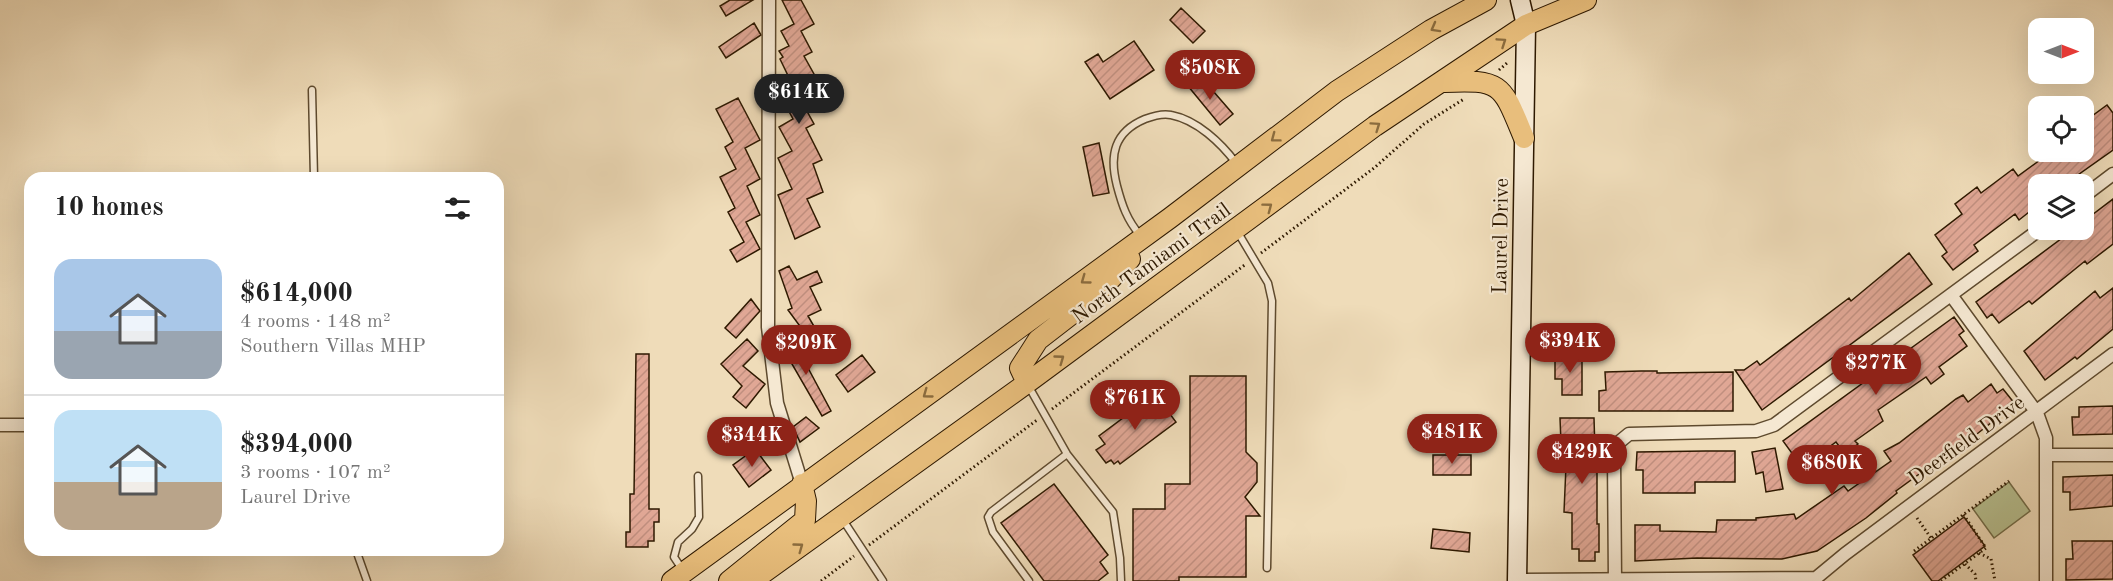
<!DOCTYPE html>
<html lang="en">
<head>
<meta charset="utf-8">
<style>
	:root { --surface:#fff; --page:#f6f6f6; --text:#222; --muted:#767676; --line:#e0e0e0; --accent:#8f2418 }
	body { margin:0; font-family:"Old Standard TT",serif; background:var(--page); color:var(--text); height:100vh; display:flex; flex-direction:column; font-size:22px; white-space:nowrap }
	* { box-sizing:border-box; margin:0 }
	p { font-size:20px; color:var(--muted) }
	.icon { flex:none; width:33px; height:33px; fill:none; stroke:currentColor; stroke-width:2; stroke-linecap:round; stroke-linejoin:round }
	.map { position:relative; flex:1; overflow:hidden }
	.drawer { position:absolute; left:24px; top:172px; width:480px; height:384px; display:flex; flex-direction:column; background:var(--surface); border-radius:18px; box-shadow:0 6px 24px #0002 }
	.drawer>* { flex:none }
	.needle { width:39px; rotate:90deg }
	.controls { position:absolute; left:2028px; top:18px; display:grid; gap:12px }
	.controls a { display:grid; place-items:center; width:66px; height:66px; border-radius:12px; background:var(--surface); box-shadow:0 6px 24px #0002; font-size:30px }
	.price { position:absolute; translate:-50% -51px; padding:0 14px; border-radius:21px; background:var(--accent); color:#fff; font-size:20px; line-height:39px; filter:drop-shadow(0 2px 3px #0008) }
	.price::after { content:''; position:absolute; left:50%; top:36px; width:18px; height:14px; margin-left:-9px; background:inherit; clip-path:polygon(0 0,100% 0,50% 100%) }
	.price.active { background:#222; color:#fff }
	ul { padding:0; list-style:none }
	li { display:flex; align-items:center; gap:18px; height:150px; padding:0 30px }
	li+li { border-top:2px solid var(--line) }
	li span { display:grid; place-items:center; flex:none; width:168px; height:120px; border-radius:18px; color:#555 }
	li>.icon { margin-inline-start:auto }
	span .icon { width:72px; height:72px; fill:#fffc; stroke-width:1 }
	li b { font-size:26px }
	h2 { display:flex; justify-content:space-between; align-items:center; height:72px; padding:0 30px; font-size:26px }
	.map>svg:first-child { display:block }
</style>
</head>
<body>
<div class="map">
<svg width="2113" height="581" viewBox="0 0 2113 581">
	<defs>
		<pattern id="building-hatch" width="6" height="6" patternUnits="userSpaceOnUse" patternTransform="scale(1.5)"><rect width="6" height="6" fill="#e0a795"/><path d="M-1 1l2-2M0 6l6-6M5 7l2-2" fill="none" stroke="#c08f7f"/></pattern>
	</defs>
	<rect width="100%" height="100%" fill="#efdcb9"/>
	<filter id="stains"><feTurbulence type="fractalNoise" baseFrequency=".00333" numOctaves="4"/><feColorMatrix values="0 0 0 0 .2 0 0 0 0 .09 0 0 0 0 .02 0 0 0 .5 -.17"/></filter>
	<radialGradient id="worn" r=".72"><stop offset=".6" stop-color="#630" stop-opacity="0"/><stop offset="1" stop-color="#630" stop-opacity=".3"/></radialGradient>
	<path fill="#b7c090" stroke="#726c48" stroke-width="1.5" d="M2009,482L2030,511L1994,538L1973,509Z"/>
	<path fill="url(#building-hatch)" stroke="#2e1900" stroke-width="1.5" d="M730,0H753L726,16L720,6Z
		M782,0H801L814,24L801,31L812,52L804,56L824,92L803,104L814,124L806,128L822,160L813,164L823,192L807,199L820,227L795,239L778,195L792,189L778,158L792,151L779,127L793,119L779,93L793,86L780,59L783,57L779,51L789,46L781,31L794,24Z
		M1181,8L1205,31L1193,43L1170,20Z
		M754,23L761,35L726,58L719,47Z
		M1134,41L1154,70L1110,99L1085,62L1098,54L1103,62Z
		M1200,76L1233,114L1220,125L1188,86Z
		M738,98L760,140L745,148L760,179L747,186L760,215L746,222L760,249L737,262L730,250L744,242L728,212L735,208L720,177L736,169L725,147L733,142L716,109Z
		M2107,105L2113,113V150L2065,184H2038V205L2019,220L2015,214L1974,245L1978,251L1953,270L1942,256L1947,252L1935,235L1962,214L1955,204L1977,187L1981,193L2013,169L2018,176L2051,152H2084V122Z
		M1099,143L1109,193L1093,196L1083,147Z
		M2113,199V244L2087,264L2085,261L2032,304L2029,301L1999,323L1992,314L1987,318L1976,302L2073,230H2084V221Z
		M1909,253L1932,284L1762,410L1735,370H1744L1757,361L1760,365L1849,298L1851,301Z
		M789,266L797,280L817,271L822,282L810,287L821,310L808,316L826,347L819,352L788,310L792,308L779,271Z
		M2113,288V329L2077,359L2075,357L2045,380L2024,351L2095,291L2100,298Z
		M751,299L760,311L736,338L725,328Z
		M1954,317L1964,331L1959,335L1967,346L1939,367L1944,374L1931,384L1926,377L1878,410L1883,421L1855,441L1858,444L1845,454L1836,442L1802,467L1783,441Z
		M792,338L831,411L822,416L781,345Z
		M747,339L758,351L743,366L765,384L746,408L733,397L742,386L721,364Z
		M636,354H649V509H659V522H654V541H648V547H626V532H630V494H634Z
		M862,355L875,372L848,392L836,375Z
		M1555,356H1582V395H1562V379H1555Z
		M1641,371H1657V373L1733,372V411H1599V391L1606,390L1605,372Z
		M1190,376H1246V452L1257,463V482L1245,497L1260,516H1246V577H1179V581H1133V509H1165V484H1190Z
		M1991,384L1997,393L2003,389L2015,404L1935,467L1933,464L1896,491L1897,493L1866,518L1817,551L1782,559L1697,558L1635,561V525H1660V531L1716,532L1717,520H1756V518L1794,514L1796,519L1844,486L1848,491L1891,461L1884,451L1899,443L1956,399L1963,395L1968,402Z
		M1155,394L1176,422L1120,464L1118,461L1114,464L1111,460L1106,463L1096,450L1105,444L1099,436Z
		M2113,406V434L2073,435L2072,417H2079V407Z
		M806,417L819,428L800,442L793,427Z
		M1560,418H1594L1595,452H1597V524H1599V552H1595V561H1579V549H1572V513L1564,512L1567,443H1561Z
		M1775,448L1783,489L1766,492L1763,472L1756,474L1752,452Z
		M755,449L771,470L749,487L733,465Z
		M1706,451H1735V482H1695V493H1643V470H1636L1637,452Z
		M1433,455H1471V475H1433Z
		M2113,475V506L2070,510V492H2063V477Z
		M1054,484L1108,555L1100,562L1108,573L1098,581H1044L1001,523Z
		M1964,517L1985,546L1938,581H1932L1913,555Z
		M1433,529L1470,533L1469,552L1431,548Z
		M2072,541H2113V579L2066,580V559H2073Z"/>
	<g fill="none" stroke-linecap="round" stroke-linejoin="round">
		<defs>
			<path id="lane" d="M312,90L314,178
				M1237,231L1268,283L1272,301L1267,568
				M1140,235C1127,220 1122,205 1117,186C1109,155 1114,132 1145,119C1153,116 1162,113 1171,115C1197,120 1221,143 1236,163
				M1029,387L1067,454L1113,512L1120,558L1121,581
				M843,520L883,581
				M356,550L367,581
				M682,569L674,557L678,542L692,529L699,517L698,476
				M1029,581L993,532L988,517L991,512L1067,454"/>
			<path id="street" d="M769,0L768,327L777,403L802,484
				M2084,196L2113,174
				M1951,295L2037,413L2046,438V581
				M0,425H30
				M2048,455H2113
				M1517,580L1816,578
				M1615,581L1614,457L1618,443L1629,434L1756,431L1774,425L2039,230
				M1816,581V578L1845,554L2113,354"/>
			<path id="secondary" d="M1517,581L1526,25L1520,0"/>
			<path id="primary" d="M1444,82C1503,79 1502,85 1524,138
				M1027,383L1020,368L1038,340L1091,299L1130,259
				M672,581L1170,218L1337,91L1431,30L1486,0
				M729,581L805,520L806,501L802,484
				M752,581L1027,383L1375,126L1526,25L1586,0"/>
		</defs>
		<use href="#lane" stroke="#5e4a2e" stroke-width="9"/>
		<use href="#street" stroke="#5e4a2e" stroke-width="15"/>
		<use href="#secondary" stroke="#2e1900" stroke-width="21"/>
		<use href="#primary" stroke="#2e1900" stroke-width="22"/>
		<path stroke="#2e1900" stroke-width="3" stroke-dasharray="1.5 3" stroke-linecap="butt" d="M1499,70L1508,62
			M1261,253L1374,168L1424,124L1464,99
			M1052,409L1246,264
			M1917,518L1931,538
			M869,545L1037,420
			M1914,551L2009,481
			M1979,553L1991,559L1995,581
			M1965,564L1975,574L1976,581
			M821,581L854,556
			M1941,581L1986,548L1963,514"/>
		<use href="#lane" stroke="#f5e8d2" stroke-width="6"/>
		<use href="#street" stroke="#f5e8d2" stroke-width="12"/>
		<use href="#secondary" stroke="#f5e8d2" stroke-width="18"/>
		<use href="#primary" stroke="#e8be7c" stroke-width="20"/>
	</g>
	<defs><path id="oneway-chevron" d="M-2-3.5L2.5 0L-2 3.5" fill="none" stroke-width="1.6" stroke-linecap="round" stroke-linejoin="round" transform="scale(1.5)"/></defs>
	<g stroke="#8b6c3e">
		<use href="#oneway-chevron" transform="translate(1435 28) rotate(151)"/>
		<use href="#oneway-chevron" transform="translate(1502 42) rotate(-34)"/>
		<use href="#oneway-chevron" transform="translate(1376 126) rotate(-35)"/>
		<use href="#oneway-chevron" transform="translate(1275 138) rotate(143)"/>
		<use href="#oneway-chevron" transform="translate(1268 207) rotate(-37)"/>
		<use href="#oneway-chevron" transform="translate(1085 280) rotate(144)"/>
		<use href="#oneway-chevron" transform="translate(1060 359) rotate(-36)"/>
		<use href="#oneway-chevron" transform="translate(927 394) rotate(144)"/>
		<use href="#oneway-chevron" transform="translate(799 547) rotate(-36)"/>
	</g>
	<g text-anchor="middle" stroke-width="4.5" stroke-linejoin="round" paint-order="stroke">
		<g font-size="21" fill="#2e1900" stroke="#f5e8d2">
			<text transform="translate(1500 236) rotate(-89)" y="7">Laurel Drive</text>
			<text transform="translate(1151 263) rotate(-36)" y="7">North Tamiami Trail</text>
			<text transform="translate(1966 440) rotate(-36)" y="7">Deerfield Drive</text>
		</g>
	</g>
	<rect width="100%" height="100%" filter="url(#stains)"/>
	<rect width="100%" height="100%" fill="url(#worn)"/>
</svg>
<div class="controls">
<a><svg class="needle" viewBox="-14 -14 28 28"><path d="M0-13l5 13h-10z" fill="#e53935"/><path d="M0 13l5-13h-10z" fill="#767676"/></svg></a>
<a><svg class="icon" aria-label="locate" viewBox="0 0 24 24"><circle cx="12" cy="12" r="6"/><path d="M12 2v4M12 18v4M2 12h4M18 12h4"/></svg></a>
<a><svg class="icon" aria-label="layers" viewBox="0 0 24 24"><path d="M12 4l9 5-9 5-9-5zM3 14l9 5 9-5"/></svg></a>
</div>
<b class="price" style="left:1210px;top:101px">$508K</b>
<b class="price active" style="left:799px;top:125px">$614K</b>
<b class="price" style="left:1570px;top:374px">$394K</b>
<b class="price" style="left:806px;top:376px">$209K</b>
<b class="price" style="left:1876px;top:396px">$277K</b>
<b class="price" style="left:1135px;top:431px">$761K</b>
<b class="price" style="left:1452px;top:465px">$481K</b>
<b class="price" style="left:752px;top:468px">$344K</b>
<b class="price" style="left:1582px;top:485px">$429K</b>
<b class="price" style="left:1832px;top:496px">$680K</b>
<section class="drawer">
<h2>10 homes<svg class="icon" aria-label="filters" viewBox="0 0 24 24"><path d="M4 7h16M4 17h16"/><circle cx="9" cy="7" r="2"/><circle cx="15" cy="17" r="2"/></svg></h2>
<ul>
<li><span style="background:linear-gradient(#a9c7e8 60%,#9aa5b1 0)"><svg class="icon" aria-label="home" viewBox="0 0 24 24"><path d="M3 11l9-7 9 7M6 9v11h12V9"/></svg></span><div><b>$614,000</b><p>4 rooms · 148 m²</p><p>Southern Villas MHP</p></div></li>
<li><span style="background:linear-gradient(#bfe0f5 60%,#b9a48a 0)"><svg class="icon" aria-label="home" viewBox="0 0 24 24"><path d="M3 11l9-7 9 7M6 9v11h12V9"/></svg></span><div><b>$394,000</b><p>3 rooms · 107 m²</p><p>Laurel Drive</p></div></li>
</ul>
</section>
</div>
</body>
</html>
